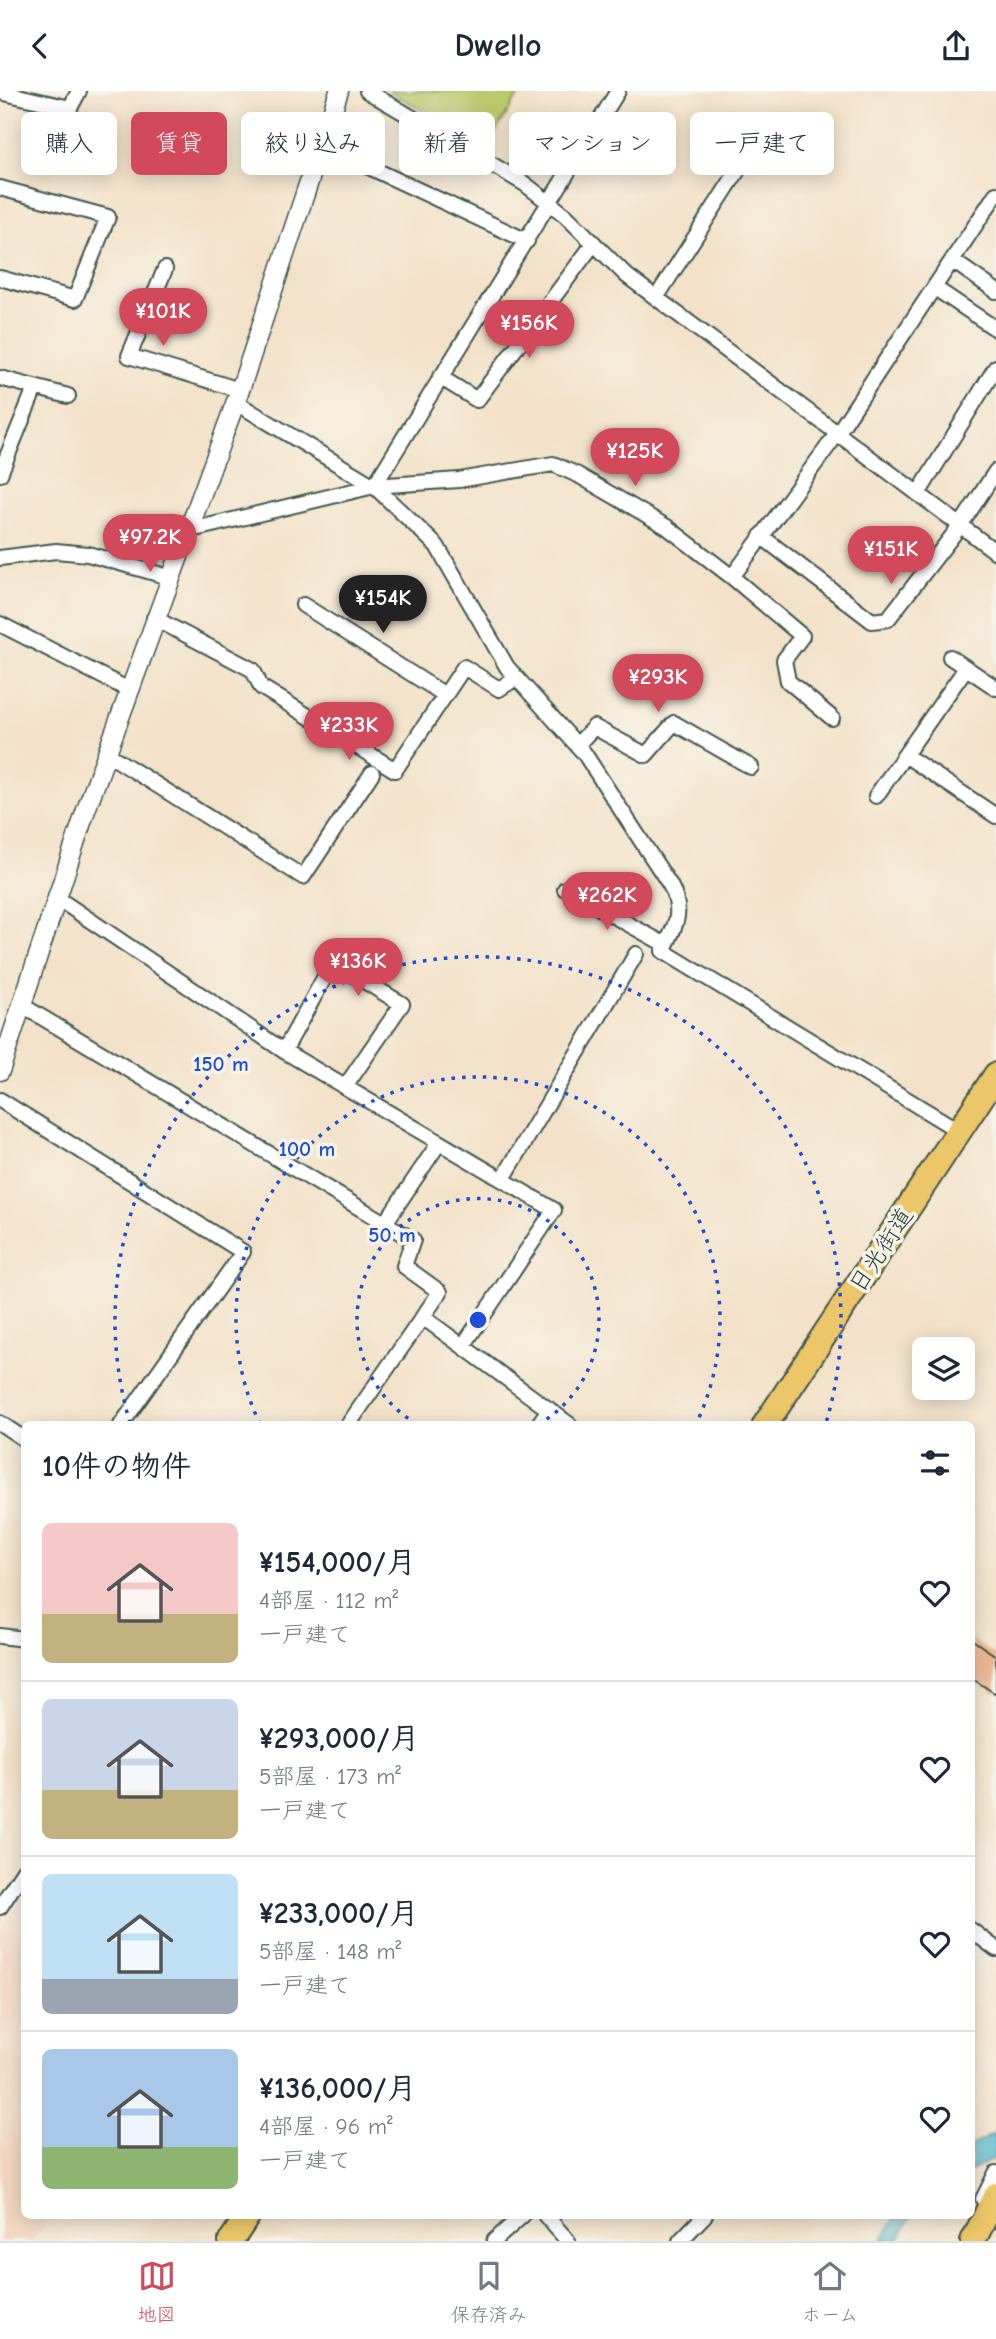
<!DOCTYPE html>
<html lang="ja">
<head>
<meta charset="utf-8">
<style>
	:root { --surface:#fff; --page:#f2f2f3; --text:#1f2937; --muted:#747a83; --line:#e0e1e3; --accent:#d1495b }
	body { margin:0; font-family:"Comic Neue","Klee One",sans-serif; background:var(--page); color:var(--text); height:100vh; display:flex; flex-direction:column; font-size:26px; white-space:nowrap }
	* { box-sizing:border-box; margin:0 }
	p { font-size:23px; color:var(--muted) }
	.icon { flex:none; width:38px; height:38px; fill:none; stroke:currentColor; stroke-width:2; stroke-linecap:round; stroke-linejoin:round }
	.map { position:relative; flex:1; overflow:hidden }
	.sheet { position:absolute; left:21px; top:1330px; width:954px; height:798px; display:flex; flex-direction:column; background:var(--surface); border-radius:10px; box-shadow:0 4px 18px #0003 }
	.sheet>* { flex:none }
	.top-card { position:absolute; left:21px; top:21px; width:956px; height:63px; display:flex; gap:14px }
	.buttons { position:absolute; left:912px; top:1246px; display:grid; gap:14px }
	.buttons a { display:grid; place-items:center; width:63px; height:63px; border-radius:10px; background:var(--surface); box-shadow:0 4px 18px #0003; font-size:35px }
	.price { position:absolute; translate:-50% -60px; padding:0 16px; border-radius:24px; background:var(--accent); color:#fff; font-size:23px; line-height:46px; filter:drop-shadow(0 2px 4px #0008) }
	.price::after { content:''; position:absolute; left:50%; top:42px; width:21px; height:16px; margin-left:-10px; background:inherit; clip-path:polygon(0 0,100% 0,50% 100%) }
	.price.selected { background:#222; color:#fff }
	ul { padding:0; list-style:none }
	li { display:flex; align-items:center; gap:21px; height:175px; padding:0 21px }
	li+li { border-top:2px solid var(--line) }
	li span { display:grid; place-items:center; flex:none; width:196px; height:140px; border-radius:10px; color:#555 }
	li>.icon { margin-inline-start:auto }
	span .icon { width:84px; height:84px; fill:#fffc; stroke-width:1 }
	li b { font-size:30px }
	h2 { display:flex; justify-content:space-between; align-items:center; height:84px; padding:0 21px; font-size:30px }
	.chip { padding:0 24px; border-radius:10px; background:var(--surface); box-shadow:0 4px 18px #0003; font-size:24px; line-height:63px }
	.chip.selected { background:var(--accent); color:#fff }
	header { display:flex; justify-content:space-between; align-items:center; height:91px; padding:0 21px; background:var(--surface); font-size:32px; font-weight:700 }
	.tab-bar { display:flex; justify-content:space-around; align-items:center; height:98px; border-top:2px solid var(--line); background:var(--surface); font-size:19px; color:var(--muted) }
	.tab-bar a { display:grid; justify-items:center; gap:4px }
	.tab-bar .selected { color:var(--accent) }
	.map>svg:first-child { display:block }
</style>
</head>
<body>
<header><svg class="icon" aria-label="back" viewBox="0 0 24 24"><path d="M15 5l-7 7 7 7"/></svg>Dwello<svg class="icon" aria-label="share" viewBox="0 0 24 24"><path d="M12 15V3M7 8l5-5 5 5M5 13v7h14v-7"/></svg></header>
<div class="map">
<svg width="996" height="2150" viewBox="0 0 996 2150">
	<rect width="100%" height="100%" fill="#f7f3e8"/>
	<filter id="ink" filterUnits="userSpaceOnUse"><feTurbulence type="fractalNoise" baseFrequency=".0143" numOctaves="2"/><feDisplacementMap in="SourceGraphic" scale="14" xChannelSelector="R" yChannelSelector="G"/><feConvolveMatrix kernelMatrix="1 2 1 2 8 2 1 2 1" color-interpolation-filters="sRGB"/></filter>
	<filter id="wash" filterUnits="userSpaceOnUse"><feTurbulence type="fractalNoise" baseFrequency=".00686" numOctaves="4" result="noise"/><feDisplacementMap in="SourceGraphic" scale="28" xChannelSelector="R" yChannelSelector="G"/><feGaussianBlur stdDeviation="1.57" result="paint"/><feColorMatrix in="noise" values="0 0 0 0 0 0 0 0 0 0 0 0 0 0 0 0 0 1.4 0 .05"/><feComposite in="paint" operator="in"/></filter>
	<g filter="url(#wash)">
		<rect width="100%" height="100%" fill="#f3e2c9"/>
		<path fill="#f2d4be" d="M24,1802V2124L50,2125L33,2150H0V1839Z"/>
		<path fill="#bcc96b" stroke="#6e8350" stroke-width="2" d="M389,0H521L486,56Z"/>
		<path fill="#4cb4cb" stroke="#367880" stroke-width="2" d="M996,2042V2067L971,2080V2055Z
			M897,2124L912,2125L898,2150H882Z"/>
		<g id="blocks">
			<path fill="#e8a378" d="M971,1548L996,1565V1603L971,1587Z"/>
		</g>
	</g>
	<g filter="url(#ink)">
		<use href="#blocks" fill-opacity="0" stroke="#3f564a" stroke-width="2"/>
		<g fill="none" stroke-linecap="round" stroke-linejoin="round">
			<defs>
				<path id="minor" d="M367,0L525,93L565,124L627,185L996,461
					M0,1L70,17L79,0
					M322,54L527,150
					M0,97L108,126L75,208L0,187
					M953,170L996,200
					M165,178L129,265L240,299
					M935,197L996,238
					M656,207L760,45
					M440,286L477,309L594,152
					M0,287L68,305
					M235,311L374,395L437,455L507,576L584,662L670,794C684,821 676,834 663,860L959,1040
					M0,383L35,297
					M374,395L618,0
					M918,403L996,276
					M187,440L374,395L459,389L553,373L578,384L667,436L732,486L837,343L996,103
					M761,445L872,530L888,528L960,435L996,380
					M0,467L56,460L88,463L169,486
					M732,486L802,545L784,569L788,590L832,627
					M303,514L445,604
					M154,527L253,579L261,596L395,679L464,576L499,598L516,587
					M0,533L129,599
					M950,566L996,597
					M577,654L594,636L646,664L674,632L751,676
					M106,662L303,786L372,682
					M905,664L996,725
					M876,705L966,577
					M565,798L666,854
					M57,807L284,960L554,1119L463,1255
					M23,915L413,1149L404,1175L440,1201L348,1334
					M284,960L333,871L402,913L345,996
					M0,1009L243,1161L121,1334
					M503,1088L636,863
					M385,1132L439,1052
					M424,1227L570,1334
					M0,1332L24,1348
					M538,1334L549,1318
					M0,1545L24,1548
					M0,1816L24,1779
					M971,1839L996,1858
					M983,2108L996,2082
					M545,2124L568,2150
					M494,2150L523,2124
					M680,2150L705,2124"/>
				<path id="tertiary" d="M0,980L86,719L240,299L339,0"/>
				<path id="trunk" d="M765,1334L996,984
					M231,2150L248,2124
					M973,2150L996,2104"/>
			</defs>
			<use href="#minor" stroke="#3f564a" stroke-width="18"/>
			<use href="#tertiary" stroke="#3f564a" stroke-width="21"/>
			<use href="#trunk" stroke="#3f564a" stroke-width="28"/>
			<use href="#minor" stroke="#fff" stroke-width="14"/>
			<use href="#tertiary" stroke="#fff" stroke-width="18"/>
			<use href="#trunk" stroke="#ecc669" stroke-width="24"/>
		</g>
	</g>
	<g fill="none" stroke="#1d4ed8" stroke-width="3.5" stroke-dasharray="3.5 7">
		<path d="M417 1333A121 121 0 1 1 539 1333"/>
		<path d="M260 1333A242 242 0 1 1 696 1333"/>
		<path d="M130 1332A363 363 0 1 1 826 1332"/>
	</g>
	<g text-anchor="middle" stroke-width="7" stroke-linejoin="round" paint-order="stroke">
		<g font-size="24" fill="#1f3d34" stroke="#f7f3e8">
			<text transform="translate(881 1159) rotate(-57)" y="8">日光街道</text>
		</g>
	</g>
	<circle cx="478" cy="1229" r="10" fill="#1d4ed8" stroke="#f7f3e8" stroke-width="3.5"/>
	<g font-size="21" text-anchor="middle" font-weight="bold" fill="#1d4ed8" stroke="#f7f3e8" stroke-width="7" stroke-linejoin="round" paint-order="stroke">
		<text x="221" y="980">150 m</text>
		<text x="307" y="1065">100 m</text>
		<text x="392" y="1151">50 m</text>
	</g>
</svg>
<div class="buttons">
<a><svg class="icon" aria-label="layers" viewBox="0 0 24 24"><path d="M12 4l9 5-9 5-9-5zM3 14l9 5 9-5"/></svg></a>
</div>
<b class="price" style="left:163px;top:257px">¥101K</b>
<b class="price" style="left:529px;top:269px">¥156K</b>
<b class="price" style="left:635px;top:397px">¥125K</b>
<b class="price" style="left:150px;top:483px">¥97.2K</b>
<b class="price" style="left:891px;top:495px">¥151K</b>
<b class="price selected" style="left:383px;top:544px">¥154K</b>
<b class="price" style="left:658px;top:623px">¥293K</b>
<b class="price" style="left:349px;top:671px">¥233K</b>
<b class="price" style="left:607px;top:841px">¥262K</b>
<b class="price" style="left:358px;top:907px">¥136K</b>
<div class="top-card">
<a class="chip">購入</a>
<a class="chip selected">賃貸</a>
<a class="chip">絞り込み</a>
<a class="chip">新着</a>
<a class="chip">マンション</a>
<a class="chip">一戸建て</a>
</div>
<section class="sheet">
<h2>10件の物件<svg class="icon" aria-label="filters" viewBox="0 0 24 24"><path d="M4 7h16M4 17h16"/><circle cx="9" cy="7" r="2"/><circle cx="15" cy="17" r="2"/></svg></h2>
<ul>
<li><span style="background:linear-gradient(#f6c9c9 65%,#c2b280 0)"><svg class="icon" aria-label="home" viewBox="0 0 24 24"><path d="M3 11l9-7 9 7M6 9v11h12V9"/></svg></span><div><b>¥154,000/月</b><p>4部屋 · 112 m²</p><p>一戸建て</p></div><svg class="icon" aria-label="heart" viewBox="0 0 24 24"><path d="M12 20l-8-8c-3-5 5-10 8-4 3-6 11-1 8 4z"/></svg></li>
<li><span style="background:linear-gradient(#c9d6e8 65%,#c2b280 0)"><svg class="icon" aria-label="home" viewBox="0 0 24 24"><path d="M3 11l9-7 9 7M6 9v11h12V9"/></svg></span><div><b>¥293,000/月</b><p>5部屋 · 173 m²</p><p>一戸建て</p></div><svg class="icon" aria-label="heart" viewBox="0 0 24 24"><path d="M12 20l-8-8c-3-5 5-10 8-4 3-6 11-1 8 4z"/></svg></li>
<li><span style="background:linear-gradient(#bfe0f5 75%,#9aa5b1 0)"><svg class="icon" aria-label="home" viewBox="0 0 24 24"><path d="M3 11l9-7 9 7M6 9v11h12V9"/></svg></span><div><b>¥233,000/月</b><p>5部屋 · 148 m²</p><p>一戸建て</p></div><svg class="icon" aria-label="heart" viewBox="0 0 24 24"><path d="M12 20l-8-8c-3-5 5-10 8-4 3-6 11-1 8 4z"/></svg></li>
<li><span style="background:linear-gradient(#a9c7e8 70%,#8fb573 0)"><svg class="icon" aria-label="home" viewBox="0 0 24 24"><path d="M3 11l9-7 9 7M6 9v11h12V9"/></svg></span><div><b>¥136,000/月</b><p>4部屋 · 96 m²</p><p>一戸建て</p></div><svg class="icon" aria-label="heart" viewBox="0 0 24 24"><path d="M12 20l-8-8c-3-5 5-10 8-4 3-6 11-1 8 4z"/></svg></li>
</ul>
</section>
</div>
<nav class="tab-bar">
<a class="selected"><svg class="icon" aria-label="map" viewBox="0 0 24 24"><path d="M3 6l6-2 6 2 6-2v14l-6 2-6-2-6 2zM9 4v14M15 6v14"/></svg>地図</a>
<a><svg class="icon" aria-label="saved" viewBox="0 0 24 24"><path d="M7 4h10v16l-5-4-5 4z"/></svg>保存済み</a>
<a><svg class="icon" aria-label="home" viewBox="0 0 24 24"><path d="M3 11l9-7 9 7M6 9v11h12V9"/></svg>ホーム</a>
</nav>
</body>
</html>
